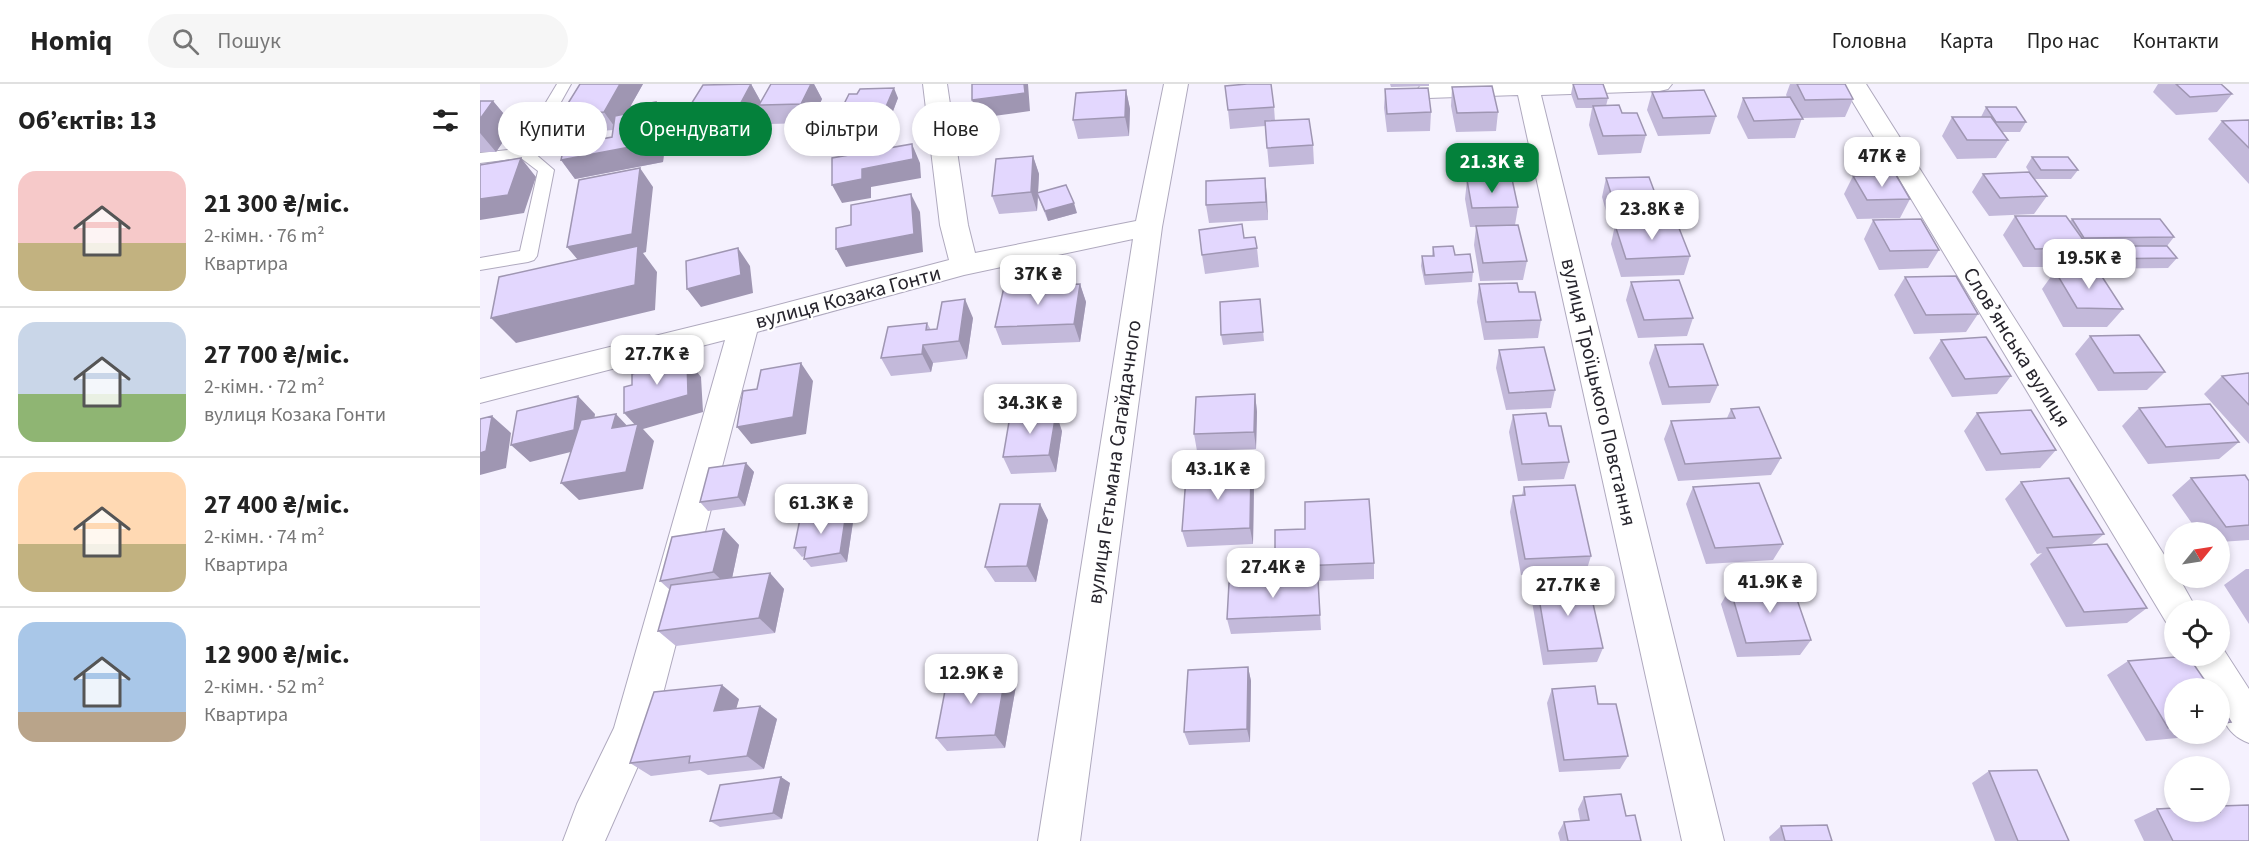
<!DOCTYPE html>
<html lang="uk">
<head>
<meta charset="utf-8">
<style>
	:root { --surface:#fff; --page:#f6f6f6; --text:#222; --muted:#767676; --line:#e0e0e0; --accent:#04813b }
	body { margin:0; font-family:"Source Sans 3",sans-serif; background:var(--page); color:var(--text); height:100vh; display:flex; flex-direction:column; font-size:22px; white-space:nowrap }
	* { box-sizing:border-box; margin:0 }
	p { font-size:20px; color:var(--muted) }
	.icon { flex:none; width:33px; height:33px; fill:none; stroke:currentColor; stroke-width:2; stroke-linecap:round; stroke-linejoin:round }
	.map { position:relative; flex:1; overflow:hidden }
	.sheet { display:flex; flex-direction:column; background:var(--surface); width:480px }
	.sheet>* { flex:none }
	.top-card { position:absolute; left:18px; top:18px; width:570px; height:54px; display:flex; gap:12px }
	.needle { width:39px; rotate:60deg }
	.controls { position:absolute; left:1684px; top:438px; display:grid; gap:12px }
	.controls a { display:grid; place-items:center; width:66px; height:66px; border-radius:50%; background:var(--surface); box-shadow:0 3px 9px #0003; font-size:30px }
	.price { position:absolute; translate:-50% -51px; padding:0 14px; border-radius:12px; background:#fff; color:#222; font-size:20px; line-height:39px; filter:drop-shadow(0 2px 3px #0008) }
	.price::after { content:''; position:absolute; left:50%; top:36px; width:18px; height:14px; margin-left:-9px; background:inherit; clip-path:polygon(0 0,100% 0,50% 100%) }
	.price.active { background:var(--accent); color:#fff }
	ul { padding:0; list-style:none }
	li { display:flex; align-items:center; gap:18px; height:150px; padding:0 18px }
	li+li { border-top:2px solid var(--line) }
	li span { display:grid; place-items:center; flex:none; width:168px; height:120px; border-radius:18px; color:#555 }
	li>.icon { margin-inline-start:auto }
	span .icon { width:72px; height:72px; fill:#fffc; stroke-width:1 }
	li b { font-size:26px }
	h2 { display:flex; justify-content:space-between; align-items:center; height:72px; padding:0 18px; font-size:26px }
	.pill { padding:0 21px; border-radius:27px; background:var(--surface); box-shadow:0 3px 9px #0003; font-size:21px; line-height:54px }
	.pill.active { background:var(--accent); color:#fff }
	header { display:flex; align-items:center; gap:36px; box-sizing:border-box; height:84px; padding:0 30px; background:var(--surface); border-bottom:2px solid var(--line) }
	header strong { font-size:28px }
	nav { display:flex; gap:33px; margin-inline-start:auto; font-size:21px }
	.search { width:420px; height:54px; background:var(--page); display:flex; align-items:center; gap:15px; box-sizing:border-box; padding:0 21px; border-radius:33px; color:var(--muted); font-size:22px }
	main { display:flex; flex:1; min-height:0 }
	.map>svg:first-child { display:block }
</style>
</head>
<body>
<header>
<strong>Homiq</strong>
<div class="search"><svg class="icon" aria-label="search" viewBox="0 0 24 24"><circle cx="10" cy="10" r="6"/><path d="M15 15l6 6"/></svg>Пошук</div>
<nav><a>Головна</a><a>Карта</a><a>Про нас</a><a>Контакти</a></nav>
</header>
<main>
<section class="sheet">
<h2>Об’єктів: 13<svg class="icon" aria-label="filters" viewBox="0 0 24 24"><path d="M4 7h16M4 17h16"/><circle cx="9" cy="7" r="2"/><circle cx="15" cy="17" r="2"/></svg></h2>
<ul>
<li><span style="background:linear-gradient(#f6c9c9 60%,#c2b280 0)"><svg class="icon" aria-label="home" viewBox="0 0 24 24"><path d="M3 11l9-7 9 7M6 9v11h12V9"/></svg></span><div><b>21 300 ₴/міс.</b><p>2-кімн. · 76 m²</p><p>Квартира</p></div></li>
<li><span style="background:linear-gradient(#c9d6e8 60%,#8fb573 0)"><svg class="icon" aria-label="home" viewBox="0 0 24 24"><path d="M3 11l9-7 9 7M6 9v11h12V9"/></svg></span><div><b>27 700 ₴/міс.</b><p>2-кімн. · 72 m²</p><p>вулиця Козака Гонти</p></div></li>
<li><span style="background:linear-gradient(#ffd9b3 60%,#c2b280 0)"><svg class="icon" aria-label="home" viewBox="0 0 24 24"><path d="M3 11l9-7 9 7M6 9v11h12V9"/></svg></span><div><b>27 400 ₴/міс.</b><p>2-кімн. · 74 m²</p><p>Квартира</p></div></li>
<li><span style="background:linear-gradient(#a9c7e8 75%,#b9a48a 0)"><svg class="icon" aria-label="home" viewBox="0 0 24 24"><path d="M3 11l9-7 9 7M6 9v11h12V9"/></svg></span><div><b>12 900 ₴/міс.</b><p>2-кімн. · 52 m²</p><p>Квартира</p></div></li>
</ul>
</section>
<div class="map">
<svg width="1769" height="757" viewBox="0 0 1769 757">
	<rect width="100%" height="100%" fill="#f5f1fe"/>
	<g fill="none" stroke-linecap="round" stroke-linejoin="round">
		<defs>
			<path id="lane" d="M77,0H91L53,68L74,86L57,172L54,176L48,178L0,186V174L40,167L58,87L41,74L0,79V69L38,65Z"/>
			<path id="street" d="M443,0H467L488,141L495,169L656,137L684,0H708L682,143L600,757H558L653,155L484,191L277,248L173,648L125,757H83L97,720L134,644L245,256L0,319V295L264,230L469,176L460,141Z
				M948,0H1192L1188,5L1180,7L1061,11L1244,757H1202L1038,11L948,14L940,12L936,7L940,2Z
				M1362,0H1386L1695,488V494H1699L1717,526H1695V541L1686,538Z
				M1740,560L1769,605V659C1743,649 1740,630 1740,604H1726L1708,572H1740Z"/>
		</defs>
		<use href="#lane" stroke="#afa9be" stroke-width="2"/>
		<use href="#street" stroke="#afa9be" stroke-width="2"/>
		<use href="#lane" fill="#fff" fill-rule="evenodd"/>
		<use href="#street" fill="#fff" fill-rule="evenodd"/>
	</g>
	<path fill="#c3b9da" d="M100,0H163L150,23L176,18L188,37L183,78L95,95L81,76L132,53L133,46L109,48L105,54L90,55L77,37Z
		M271,0L281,18L291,0H334L342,15L331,39L289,40L279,21L268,42L219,44L208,25Z
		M910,0H949V2L911,3Z
		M1093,0L1128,14L1126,22L1142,29L1166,51L1161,69L1118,71L1109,41L1112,24H1096L1091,10Z
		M1310,0H1365L1373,15L1365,33L1322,34L1315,54L1268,55L1257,33L1263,14L1307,13L1306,11Z
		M1678,0H1741L1752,10L1737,28L1696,31L1673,8Z
		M972,3L1018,28L1016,47L976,48L971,22Z
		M905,5L951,28L950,47L907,48L904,24Z
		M646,6L650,25L649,52L598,55L593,36Z
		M1172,8L1236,32L1230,50L1178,52L1167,26Z
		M377,10L418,14L410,35L366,36L361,26Z
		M0,17H13L34,42L16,68H0Z
		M794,23L795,37L833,61L834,80L789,83L785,42L750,45L748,26Z
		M1506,23L1546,38L1540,48H1522L1528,56L1516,74L1477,75L1462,52L1472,33H1501Z
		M1769,36V100L1728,55L1742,37Z
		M553,72L559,90L558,109L597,129L568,137L558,113L557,127L519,130L512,112Z
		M1552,73L1598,86L1591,95H1555L1567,112L1554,130L1509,132L1492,108L1503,90L1549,88L1546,83Z
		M1373,92L1430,115L1420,134L1377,135L1364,110Z
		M785,94L788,136L729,139L726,121Z
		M1126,94L1179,120L1174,139L1130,141L1122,113Z
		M987,96L1038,123L1035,141L1047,177L1043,196L1000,197L994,161L996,143H990L985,115Z
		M1535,132L1590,137L1592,135L1694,153L1687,162L1697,174L1688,184L1599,185L1596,181L1595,183H1543L1523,151Z
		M1393,136L1459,166L1448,184L1399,186L1384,155Z
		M1135,141L1210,172L1204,191L1141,193L1131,160Z
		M764,154L777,164L779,183L725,190L722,171Z
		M953,163L975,171L993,188L992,198L945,201L941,182L942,172H952Z
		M1575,187L1643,225L1627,243H1583L1562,205Z
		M1425,193L1498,230L1486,248L1434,250L1414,211Z
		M1151,198L1213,234L1207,252L1158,254L1146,216Z
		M600,200L606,218L600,258L522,261L515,243Z
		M999,200L1039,208L1061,236L1058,254L1004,256L997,218Z
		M780,215L784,257L743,261L741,251Z
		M493,234L487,275L453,279L451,288L411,292L401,274L447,239L451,246L457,245Z
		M1610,252L1685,288L1667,306L1618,307L1595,270Z
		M1461,256L1531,292L1517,310L1472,313L1449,274Z
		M1175,261L1238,301L1230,319L1182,321L1169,279Z
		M1019,266L1075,306L1071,324L1026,326L1016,284Z
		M1769,289V360L1724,310L1742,292Z
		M775,310L777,328L776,365L717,367L714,350Z
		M1659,324L1759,358L1739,375L1668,380L1642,342Z
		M1251,325L1301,374L1291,391L1198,397L1184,355L1191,337L1247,334Z
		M1497,329L1576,366L1560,384L1506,387L1484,347Z
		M1033,331L1069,342L1089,378L1084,395L1038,397L1029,348Z
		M582,347L576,388L531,390L523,373Z
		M266,379L274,388L265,422L228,427L220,418Z
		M732,392L774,400L773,460L707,463L702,447Z
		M1711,394L1769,397V456L1740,458V448H1718L1692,411Z
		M1541,398L1624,450L1611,461L1667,524L1647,539L1586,543L1550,480L1562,469L1557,470L1525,415Z
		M1044,403L1111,472L1106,488L1041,491L1030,428L1033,412L1042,411Z
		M1213,403L1303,460L1293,476L1226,480L1206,420Z
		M560,420L568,436L556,498H515L505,483Z
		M366,429L373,438L367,478L331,483L324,475V472L322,473L314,464Z
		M244,445L259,461L252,494L290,489L304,505L295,549L196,562L178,547L190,506L180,497Z
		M894,479V495L838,497L841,546L751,550L747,535L797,497L795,483Z
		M1766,485H1769V540L1744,501Z
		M1056,497L1098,515L1123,564L1117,578L1063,581L1051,512Z
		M1250,504L1331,556L1320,571L1257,573L1241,520Z
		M1648,577L1695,604V650H1730L1728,651L1666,657L1627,591Z
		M768,583L771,597L770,658L709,661L704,648Z
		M526,588L536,602L525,664L467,667L456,654Z
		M1072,605L1118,620L1148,672L1140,685L1079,688L1067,619Z
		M259,615L256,624L280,622L297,635L284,685L228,691L220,686L171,692L150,679Z
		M1740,620L1751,638L1740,644Z
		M1509,687L1589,757H1515L1492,699Z
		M301,693L310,699L302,735L240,743L230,737Z
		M1104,713L1146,732L1161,757H1080L1078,749L1084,738L1100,736L1098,725Z
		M1677,725L1769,757H1664L1654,736Z
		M1301,742L1352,757H1290L1289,753Z"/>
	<path fill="#9f96b2" d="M140,0H163L137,46L124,28Z
		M271,0L281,18L268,42L258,24Z
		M331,0H334L342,15L331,39L321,20Z
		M544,0H548L550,27L499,34L492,16Z
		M414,4L418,14L410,35L405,25Z
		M646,6L650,25L649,52L645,33Z
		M13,17L34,42L16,68L0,49V35Z
		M176,18L188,37L183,78L95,95L81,76L171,59Z
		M96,29L109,48L105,54L92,36Z
		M432,60L440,79L441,94L391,103V114L362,119L352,101L382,85Z
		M553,72L559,90L557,127L551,108Z
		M41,74L56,93L44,129L0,136V115Z
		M160,84L173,103L166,168L163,169L177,188L175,226L36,259L11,234L103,182L87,163Z
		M785,94L787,112L788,136L786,118Z
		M431,110L440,128L443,168L366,183L356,165Z
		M594,119L597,129L568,137L565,127Z
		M258,164L270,182L273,209L221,223L207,205Z
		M600,200L606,218L600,258L594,240Z
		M485,215L493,234L487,275L479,257Z
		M443,261L453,279L451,288L442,270Z
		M207,275L221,293L223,328L163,345L174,357L163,405L99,416L81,399L157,343L144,329Z
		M321,279L333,297L326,350L271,360L257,343Z
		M775,310L777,328L776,365L774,348Z
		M98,312L115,330L111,363L50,378L31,361Z
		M576,329L582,347L576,388L569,371Z
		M136,330L153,348L132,344Z
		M12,332L31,349L26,384L0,391V369Z
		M266,379L274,388L265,422L258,413Z
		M771,383L774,400L773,460L770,444Z
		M560,420L568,436L556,498L547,482Z
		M366,429L373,438L367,478L360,469Z
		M244,445L259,461L250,504L233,488Z
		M290,489L304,505L295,549L279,534Z
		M768,583L771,597L770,658L767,645Z
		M526,588L536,602L525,664L515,651Z
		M242,601L259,615L252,640L234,627Z
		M280,622L297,635L284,685L267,672Z
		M301,693L310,699L302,735L293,729Z"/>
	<path fill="#e3d7fe" stroke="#9f96b2" stroke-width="1.5" d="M100,0H140L124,28L96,29L92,36L77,37Z
		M271,0L258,24L208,25L223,1Z
		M291,0H331L321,20L279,21Z
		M492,0H544L545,9L492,16Z
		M767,0H791L794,23L748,26L745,2Z
		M1093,0H1123L1128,14L1098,15Z
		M1317,0H1365L1373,15L1325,16Z
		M1696,0H1741L1752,10L1710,13Z
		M1012,2L1018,28L977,29L972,3Z
		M414,4L405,25L361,26L369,10H377L380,5Z
		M948,4L951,28L907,30L905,5Z
		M646,6L645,33L593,36L596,9Z
		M1224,6L1236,32L1183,34L1172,8Z
		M1310,13L1323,35L1274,37L1263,14Z
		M0,17H13L0,35Z
		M176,18L171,59L81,76L84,62L132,53L135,32L149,29L150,23Z
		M1139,21L1142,29H1157L1166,51L1123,52L1113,22Z
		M1506,23H1536L1546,38H1516Z
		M1472,33H1511L1528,56H1487Z
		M829,35L833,61L787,64L785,37Z
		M1769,36V64L1742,37Z
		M432,60L433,75L382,85V95L352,101V74Z
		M553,72L551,108L512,112L516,75Z
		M1552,73H1588L1598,86H1561Z
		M41,74L28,111L0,115V81Z
		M160,84L152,150L87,163L99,96Z
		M1549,88L1567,112L1520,114L1503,90Z
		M1416,91L1430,115L1387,116L1373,92Z
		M1169,93L1179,120L1135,122L1126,94Z
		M785,94L786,118L726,121V97Z
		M1032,95L1038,123L992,124L987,96Z
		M586,101L594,119L565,127L557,109Z
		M431,110L434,150L356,165V144L371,141V121Z
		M1535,132H1586L1609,164L1555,165Z
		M1441,135L1459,166L1410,167L1393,136Z
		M1592,135H1680L1694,153L1604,154Z
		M1197,139L1210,172L1146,175L1135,141Z
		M762,140L764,154L775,153L777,164L722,171L719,146Z
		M1038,141L1047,177L1003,179L996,142Z
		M158,162L155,201L11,234L19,193Z
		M973,162L975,171L990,170L993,188L945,191L942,172H954L953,163Z
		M1608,162H1687L1697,174L1606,175L1603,171L1609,164Z
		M258,164L261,191L207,205L206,177Z
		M1575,187L1619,188L1643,225L1597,224Z
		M1476,192L1498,230L1446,231L1425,193Z
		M1199,196L1213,234L1164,236L1151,198Z
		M1037,199L1039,208H1055L1061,236L1006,238L999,200Z
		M600,200L594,240L515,243L524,203Z
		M485,215L479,257L443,261L442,270L401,274L408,243L447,239L446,246L457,245L462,218Z
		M780,215L783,248L741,251L740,218Z
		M1659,251L1685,288L1634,289L1610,252Z
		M1506,253L1531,292L1485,295L1461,256Z
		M1223,260L1238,301L1189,303L1175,261Z
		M1064,263L1075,306L1029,309L1019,266Z
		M207,275L208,311L144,329V303L152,301V290Z
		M321,279L313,333L257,343L263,307L277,305L281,286Z
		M1769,289V321L1742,292Z
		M775,310L774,348L714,350L716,313Z
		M98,312L94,346L31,361L37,327Z
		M1730,320L1759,358L1686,363L1659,324Z
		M1279,323L1301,374L1205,380L1191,337L1255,334L1251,325Z
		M1551,326L1576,366L1521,370L1497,329Z
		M576,329L569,371L523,373L530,332Z
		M1066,329L1069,342H1081L1089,378L1042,380L1033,331Z
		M136,330L132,344L158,340L146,388L81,399L101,336Z
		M12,332L6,367L0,369V335Z
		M266,379L258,413L220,418L229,384Z
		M771,383L770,444L702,447L706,393L732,392L733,385Z
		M1765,391L1769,397V441L1746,443L1711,394Z
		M1589,394L1624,450L1573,453L1541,398Z
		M1279,399L1303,460L1235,464L1213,403Z
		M1095,401L1111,472L1045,475L1033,412L1045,411L1044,403Z
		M889,415L894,479L795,483V446L825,445V418Z
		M520,420H560L547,482L505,483Z
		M366,429L360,469L324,475L326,463L314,464L320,435Z
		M244,445L233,488L180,497L192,453Z
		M1627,460L1667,524L1604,528L1567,464Z
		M290,489L279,534L178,547L191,501Z
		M1094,495L1098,515H1112L1123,564L1068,567L1056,497Z
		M838,496L840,531L747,535L749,499Z
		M1312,501L1331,556L1266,559L1250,504Z
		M1708,572L1730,604H1695V643L1688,644L1648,577Z
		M768,583L767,645L704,648L708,586Z
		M526,588L515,651L456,654L468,591Z
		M242,601L234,627L280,622L267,672L209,679L210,672L150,679L174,608Z
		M1115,602L1118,620H1136L1148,672L1084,676L1072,605Z
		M1740,620L1751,638L1740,639Z
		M1557,686L1589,757H1538L1509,687Z
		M301,693L293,729L230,737L240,701Z
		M1141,710L1146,732L1155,731L1161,757H1088L1084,738L1109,736L1104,713Z
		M1769,721V757H1693L1677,725L1695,724V728H1740V722Z
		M1347,741L1352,757H1305L1301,742Z"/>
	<g text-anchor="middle" stroke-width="4.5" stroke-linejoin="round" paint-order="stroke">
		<g font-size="21" fill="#27252d" stroke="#fff">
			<text transform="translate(368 213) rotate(-15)" y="7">вулиця Козака Гонти</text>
			<text transform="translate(1537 263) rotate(58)" y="7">Словʼянська вулиця</text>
			<text transform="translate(1119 308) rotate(77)" y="7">вулиця Троїцького Повстання</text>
			<text transform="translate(634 378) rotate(-82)" y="7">вулиця Гетьмана Сагайдачного</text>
		</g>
	</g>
</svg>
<div class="controls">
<a><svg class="needle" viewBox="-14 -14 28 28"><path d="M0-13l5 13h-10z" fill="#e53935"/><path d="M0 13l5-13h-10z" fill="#767676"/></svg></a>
<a><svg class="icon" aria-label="locate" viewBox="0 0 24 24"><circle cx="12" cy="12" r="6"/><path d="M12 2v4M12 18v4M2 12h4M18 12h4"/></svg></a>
<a>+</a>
<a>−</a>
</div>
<b class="price" style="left:1402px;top:104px">47K ₴</b>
<b class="price active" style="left:1012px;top:110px">21.3K ₴</b>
<b class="price" style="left:1172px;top:157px">23.8K ₴</b>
<b class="price" style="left:1609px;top:206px">19.5K ₴</b>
<b class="price" style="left:558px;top:222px">37K ₴</b>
<b class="price" style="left:177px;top:302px">27.7K ₴</b>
<b class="price" style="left:550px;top:351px">34.3K ₴</b>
<b class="price" style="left:738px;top:417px">43.1K ₴</b>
<b class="price" style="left:341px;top:451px">61.3K ₴</b>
<b class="price" style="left:793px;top:515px">27.4K ₴</b>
<b class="price" style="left:1290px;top:530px">41.9K ₴</b>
<b class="price" style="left:1088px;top:533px">27.7K ₴</b>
<b class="price" style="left:491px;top:621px">12.9K ₴</b>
<div class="top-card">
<a class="pill">Купити</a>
<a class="pill active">Орендувати</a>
<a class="pill">Фільтри</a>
<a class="pill">Нове</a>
</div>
</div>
</main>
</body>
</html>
